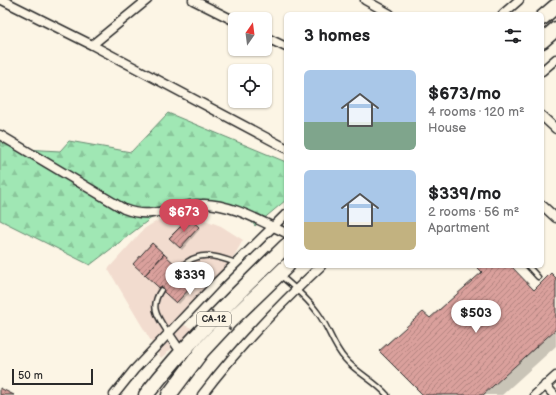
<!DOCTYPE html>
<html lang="en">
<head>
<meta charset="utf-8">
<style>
	:root { --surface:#fff; --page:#f6f6f6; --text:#202124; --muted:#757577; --accent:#d1495b }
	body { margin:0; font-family:"Balsamiq Sans",sans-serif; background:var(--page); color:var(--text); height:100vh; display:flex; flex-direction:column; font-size:15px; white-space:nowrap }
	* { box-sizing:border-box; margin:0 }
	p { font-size:13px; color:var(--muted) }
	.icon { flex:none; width:22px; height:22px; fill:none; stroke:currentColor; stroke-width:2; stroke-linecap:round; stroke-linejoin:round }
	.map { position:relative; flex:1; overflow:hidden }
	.panel { position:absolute; left:284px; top:12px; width:260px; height:256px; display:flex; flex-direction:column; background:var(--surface); border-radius:6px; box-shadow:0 1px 3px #0004 }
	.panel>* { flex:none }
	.needle { width:26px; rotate:14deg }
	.buttons { position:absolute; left:228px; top:12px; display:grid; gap:8px }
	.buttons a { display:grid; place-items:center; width:44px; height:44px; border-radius:6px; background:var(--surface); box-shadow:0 1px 3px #0004; font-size:20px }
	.scale { position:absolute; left:12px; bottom:10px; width:81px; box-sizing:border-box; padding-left:4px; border:2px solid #2b2b2b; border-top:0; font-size:11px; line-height:14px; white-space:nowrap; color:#2b2b2b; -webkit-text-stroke:3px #fcf5e5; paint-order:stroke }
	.price { position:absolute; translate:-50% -34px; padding:0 9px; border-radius:14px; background:#fff; color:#222; font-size:13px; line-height:26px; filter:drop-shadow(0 1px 2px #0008) }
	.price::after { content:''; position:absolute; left:50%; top:24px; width:12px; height:9px; margin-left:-6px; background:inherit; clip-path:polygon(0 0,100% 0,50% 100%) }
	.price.selected { background:var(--accent); color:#fff }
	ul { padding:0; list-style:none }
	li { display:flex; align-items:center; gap:12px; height:100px; padding:0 20px }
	li span { display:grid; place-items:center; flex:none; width:112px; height:80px; border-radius:6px; color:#555 }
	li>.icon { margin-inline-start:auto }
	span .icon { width:48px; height:48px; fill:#fffc; stroke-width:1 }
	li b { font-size:17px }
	h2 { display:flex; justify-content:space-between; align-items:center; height:48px; padding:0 20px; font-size:17px }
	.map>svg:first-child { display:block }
</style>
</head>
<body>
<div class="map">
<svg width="556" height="395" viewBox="0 0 556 395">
	<defs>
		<pattern id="forest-firs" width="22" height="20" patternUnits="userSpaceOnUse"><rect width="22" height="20" fill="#a0e7b4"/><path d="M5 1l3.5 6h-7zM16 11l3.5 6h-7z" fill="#8ac69b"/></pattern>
		<pattern id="building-hatch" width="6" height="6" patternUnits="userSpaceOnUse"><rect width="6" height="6" fill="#daa09c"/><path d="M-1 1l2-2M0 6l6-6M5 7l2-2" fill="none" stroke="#b1837f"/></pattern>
	</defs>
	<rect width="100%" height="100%" fill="#fcf5e5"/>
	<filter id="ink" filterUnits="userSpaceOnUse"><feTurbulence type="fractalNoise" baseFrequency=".025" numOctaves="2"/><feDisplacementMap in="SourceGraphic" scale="8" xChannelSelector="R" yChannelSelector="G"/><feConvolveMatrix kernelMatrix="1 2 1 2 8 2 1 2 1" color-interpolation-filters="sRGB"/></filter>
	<g filter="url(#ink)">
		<path fill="#f2dccf" d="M186,215L197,217L221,226L243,240L224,274L182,322L184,325L194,329L161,358L108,269L144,229L150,225L165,217Z"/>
		<path fill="url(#forest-firs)" stroke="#668970" d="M168,113L286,162V200L255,226C249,217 241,215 232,212C204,205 175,207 150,219L90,265L0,220V135L24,149L60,151L69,141L131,152Z"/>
		<path fill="#0003" d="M189,220L200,229L182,250L170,238Z
			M152,244L197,285L179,304L150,279Z
			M477,266H510L535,292L556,279V346L502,395H424L430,319L483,272Z"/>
		<path fill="url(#building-hatch)" stroke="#2b2b2b" d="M189,218L199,227L180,248L169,238Z
			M152,243L164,254L145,275L133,264Z
			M164,254L195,283L176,303L145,275Z
			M476,266H511L534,290L551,273L556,278V329L483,395H423L379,351L423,312L430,318L482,272Z
			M0,388L14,395H0Z"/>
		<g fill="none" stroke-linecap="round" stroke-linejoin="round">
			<defs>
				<path id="service" d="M528,266L538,277
					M180,268C198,250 214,255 236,263
					M281,276C294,287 308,299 318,313C329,328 333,346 345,359C357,373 375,381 387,395
					M161,290C149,308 158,317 168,333"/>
				<path id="minor" d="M2,0L92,45L286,148
					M193,0L235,21
					M365,0L390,14
					M503,14L519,0
					M265,37L286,47
					M92,45L147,0
					M542,71L556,59
					M542,116L556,129
					M0,135L124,209C154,221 173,204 202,204C230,203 262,222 286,233
					M542,205L556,218
					M168,333L181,352
					M545,385L554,395
					M114,395L134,370L218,281L286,214
					M202,395C237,349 278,306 321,266
					M535,395L556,376"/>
				<path id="trunk" d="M542,18L556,6
					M542,41L556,29
					M146,395C188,341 237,294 286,246
					M169,395L202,351L229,322L287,266"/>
			</defs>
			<use href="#service" stroke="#2b2b2b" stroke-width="7"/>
			<use href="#minor" stroke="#2b2b2b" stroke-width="11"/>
			<use href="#trunk" stroke="#2b2b2b" stroke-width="17"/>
			<use href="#service" stroke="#fcf5e5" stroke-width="4"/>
			<use href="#minor" stroke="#fcf5e5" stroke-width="8"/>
			<use href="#trunk" stroke="#fcf5e5" stroke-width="14"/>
			<path stroke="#2b2b2b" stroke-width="2" stroke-dasharray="3 3" stroke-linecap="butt" d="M211,311L232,331"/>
		</g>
	</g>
	<g text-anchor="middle" stroke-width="3.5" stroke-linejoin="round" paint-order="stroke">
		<rect fill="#fcf5e5" stroke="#6a6863" stroke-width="1" x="197" y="312" width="34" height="14" rx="3"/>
		<g font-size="9" font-weight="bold" fill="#2b2b2b">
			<text x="214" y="322">CA-12</text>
		</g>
	</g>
</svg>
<div class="buttons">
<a><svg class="needle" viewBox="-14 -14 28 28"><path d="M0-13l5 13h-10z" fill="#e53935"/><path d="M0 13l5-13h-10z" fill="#757577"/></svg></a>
<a><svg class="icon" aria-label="locate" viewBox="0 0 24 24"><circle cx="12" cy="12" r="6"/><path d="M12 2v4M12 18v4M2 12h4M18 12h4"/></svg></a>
</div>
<div class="scale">50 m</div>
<b class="price selected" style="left:184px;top:233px">$673</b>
<b class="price" style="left:190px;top:296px">$339</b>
<b class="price" style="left:476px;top:334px">$503</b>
<section class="panel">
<h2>3 homes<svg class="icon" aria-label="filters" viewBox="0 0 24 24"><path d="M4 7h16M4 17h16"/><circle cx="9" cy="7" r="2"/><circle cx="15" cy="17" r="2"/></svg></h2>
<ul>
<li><span style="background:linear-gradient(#a9c7e8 65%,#7fa58c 0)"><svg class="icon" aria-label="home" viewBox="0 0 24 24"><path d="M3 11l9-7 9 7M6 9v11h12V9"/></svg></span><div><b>$673/mo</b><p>4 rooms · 120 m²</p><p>House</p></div></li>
<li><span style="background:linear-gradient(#a9c7e8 65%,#c2b280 0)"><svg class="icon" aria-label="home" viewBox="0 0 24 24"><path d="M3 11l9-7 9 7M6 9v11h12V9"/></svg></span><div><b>$339/mo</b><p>2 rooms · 56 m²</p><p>Apartment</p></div></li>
</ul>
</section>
</div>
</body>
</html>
